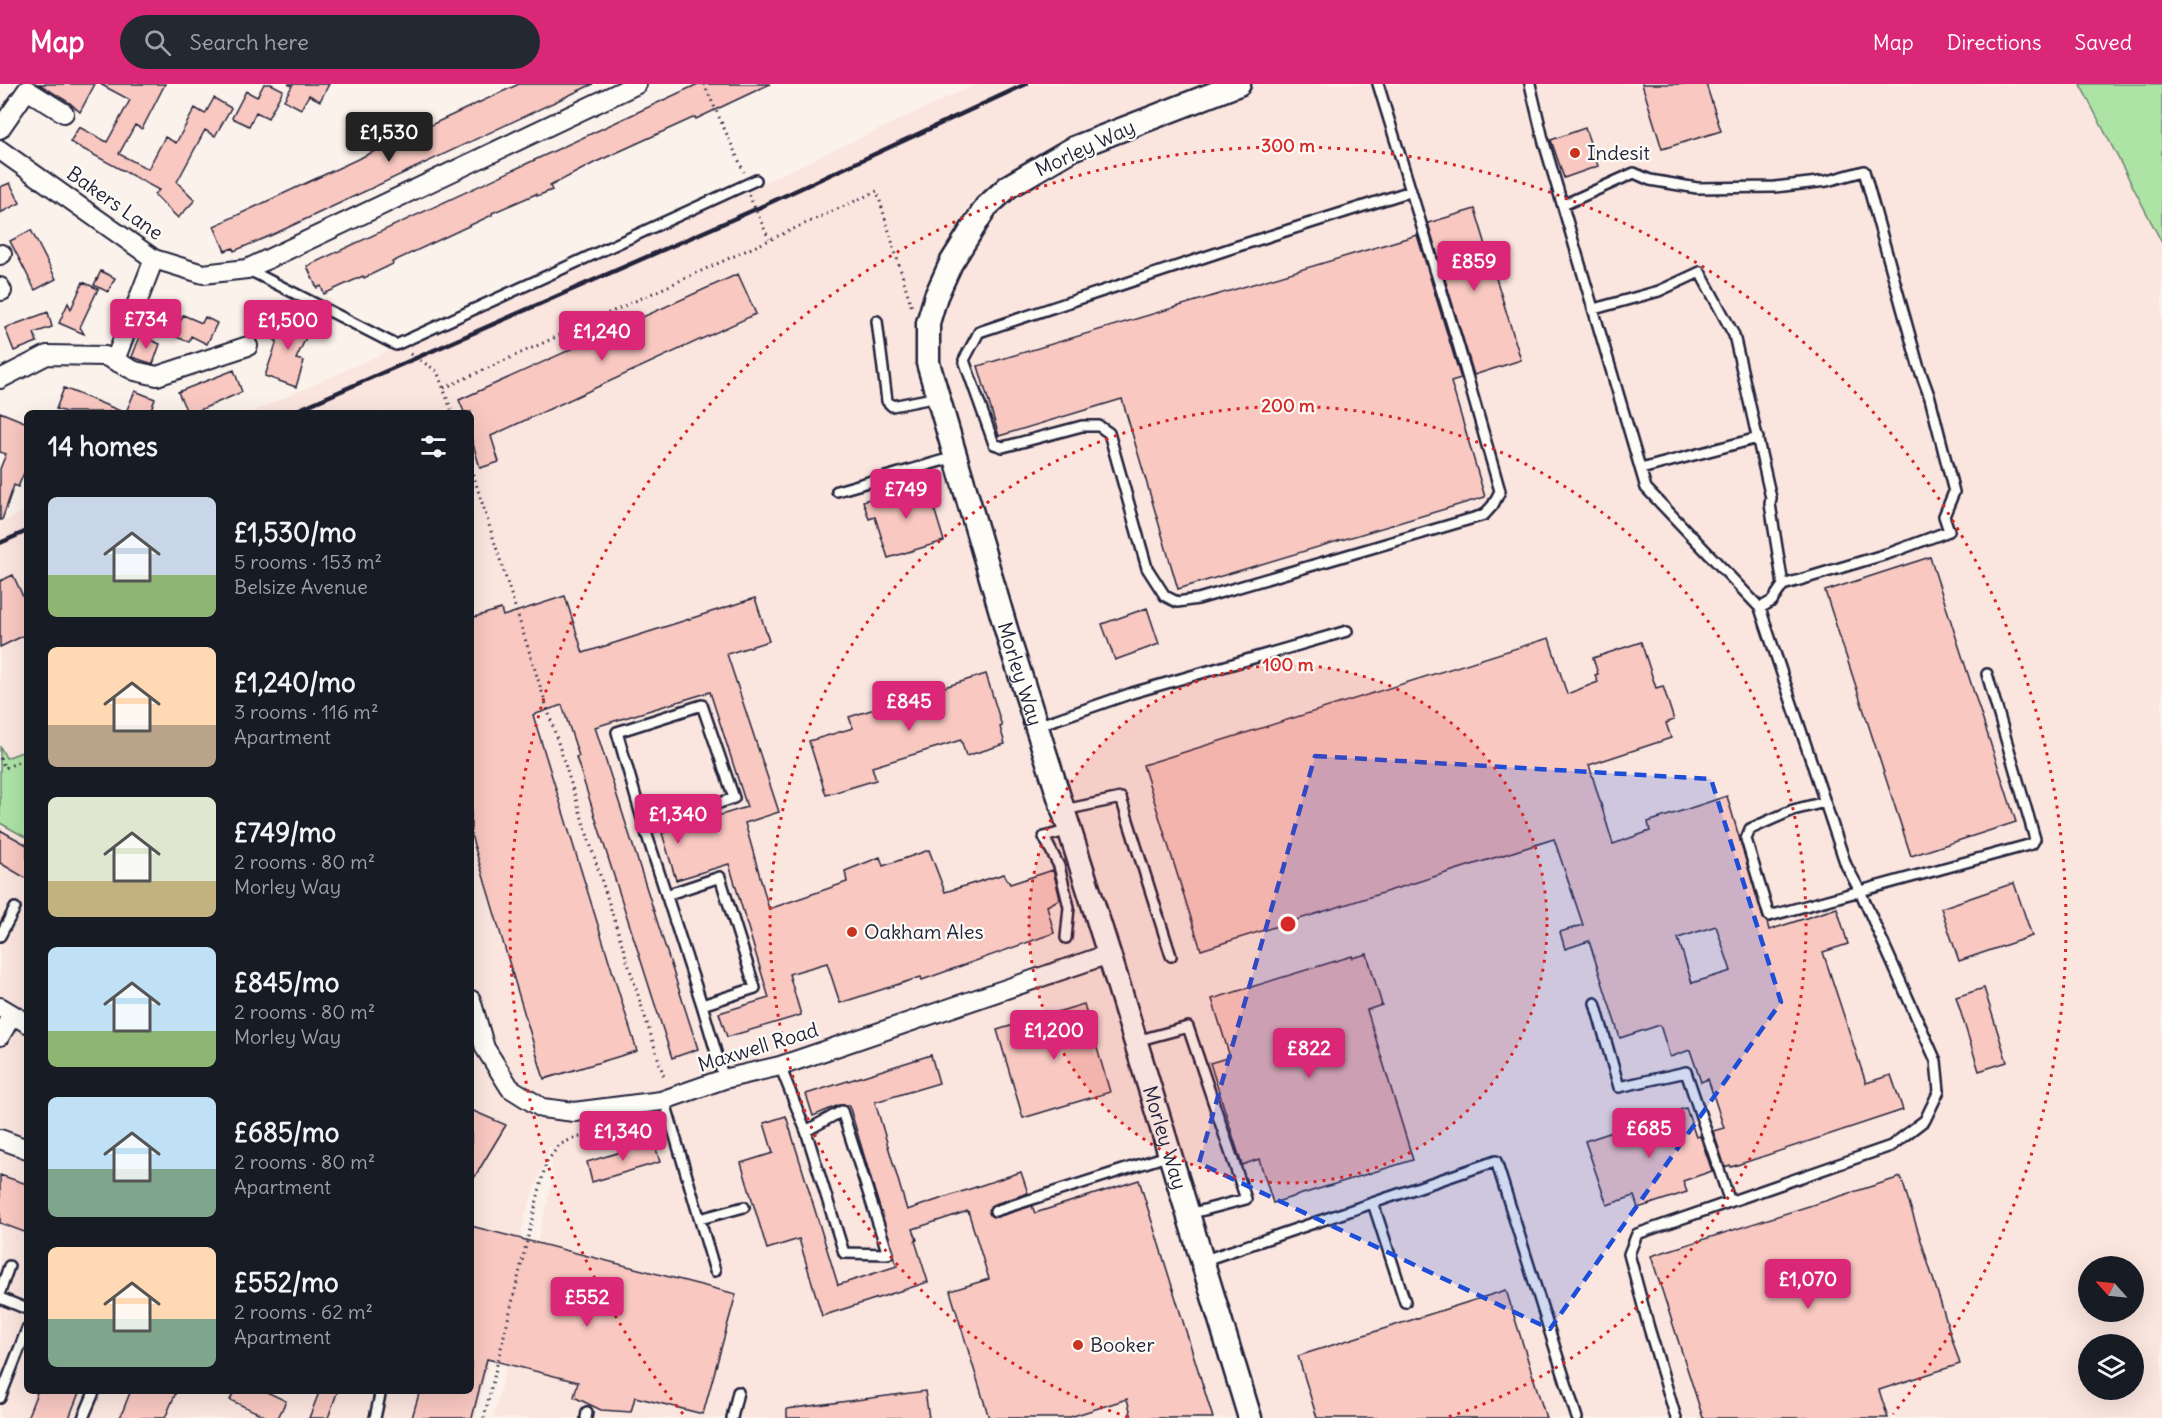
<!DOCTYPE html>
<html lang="en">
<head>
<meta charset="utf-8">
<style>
	:root { --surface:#171b24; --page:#242831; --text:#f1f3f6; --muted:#9ea1a6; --accent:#db2777 }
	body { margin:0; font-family:Delius,sans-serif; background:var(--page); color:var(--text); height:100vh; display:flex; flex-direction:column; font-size:22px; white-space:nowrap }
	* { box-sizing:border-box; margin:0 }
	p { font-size:20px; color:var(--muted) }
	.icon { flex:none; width:33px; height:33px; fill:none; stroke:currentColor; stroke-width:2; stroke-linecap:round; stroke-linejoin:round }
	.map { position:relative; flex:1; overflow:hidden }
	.details { position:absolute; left:24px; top:326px; width:450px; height:984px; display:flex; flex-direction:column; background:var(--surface); border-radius:9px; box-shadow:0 6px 24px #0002 }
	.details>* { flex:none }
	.needle { width:39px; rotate:297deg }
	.controls { position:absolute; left:2078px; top:1172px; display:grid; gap:12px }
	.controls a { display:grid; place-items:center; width:66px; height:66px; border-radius:50%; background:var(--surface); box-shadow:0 6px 24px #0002; font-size:30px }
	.price { position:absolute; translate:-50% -51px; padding:0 14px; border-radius:6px; background:var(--accent); color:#fff; font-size:20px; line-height:39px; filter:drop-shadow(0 2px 3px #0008) }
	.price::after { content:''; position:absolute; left:50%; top:36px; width:18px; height:14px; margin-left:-9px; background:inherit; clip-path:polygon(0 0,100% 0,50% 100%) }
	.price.current { background:#222; color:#fff }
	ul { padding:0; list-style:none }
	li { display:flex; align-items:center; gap:18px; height:150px; padding:0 24px }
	li span { display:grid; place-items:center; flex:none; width:168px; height:120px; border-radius:9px; color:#555 }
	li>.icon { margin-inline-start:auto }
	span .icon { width:72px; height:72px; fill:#fffc; stroke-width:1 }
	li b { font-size:26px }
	h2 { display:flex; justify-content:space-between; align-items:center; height:72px; padding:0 24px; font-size:26px }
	header { display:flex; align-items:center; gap:36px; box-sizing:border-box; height:84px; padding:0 30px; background:var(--accent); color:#fff }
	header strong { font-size:28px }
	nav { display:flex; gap:33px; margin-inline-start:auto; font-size:21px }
	.search { width:420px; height:54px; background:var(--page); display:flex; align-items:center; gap:15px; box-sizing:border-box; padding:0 21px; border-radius:33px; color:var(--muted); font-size:22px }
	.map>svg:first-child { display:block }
</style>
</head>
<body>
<header>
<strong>Map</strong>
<div class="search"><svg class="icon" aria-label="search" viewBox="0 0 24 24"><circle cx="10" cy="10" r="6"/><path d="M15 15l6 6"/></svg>Search here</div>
<nav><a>Map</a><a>Directions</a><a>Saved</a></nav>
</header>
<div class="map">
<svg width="2162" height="1334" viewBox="0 0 2162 1334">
	<rect width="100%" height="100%" fill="#fcf2ec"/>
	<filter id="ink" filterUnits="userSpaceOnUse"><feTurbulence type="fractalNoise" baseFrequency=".0167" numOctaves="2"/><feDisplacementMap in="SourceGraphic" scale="12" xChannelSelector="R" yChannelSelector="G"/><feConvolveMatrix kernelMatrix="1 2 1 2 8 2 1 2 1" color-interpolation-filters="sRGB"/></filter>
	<g filter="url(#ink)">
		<path fill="#fbe5df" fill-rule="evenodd" d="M977,0H2080L2162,159V1334H493L553,1094L550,1062L526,1129L475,1334H0V739L27,754V1306H471V328H252L747,106ZM2088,1182H2133V1227H2088ZM2088,1260H2133V1305H2088Z
			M27,427V666L5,674L0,662V439Z"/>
		<path fill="#aee3a6" stroke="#688270" stroke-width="1.5" d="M2080,0H2162V159Z
			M0,662L6,674L27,666V754L0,739Z"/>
		<path fill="#f8c8c1" stroke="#22223b" stroke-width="1.5" fill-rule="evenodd" d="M39,0H95L80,28L70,19Z
			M100,0H165L142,45L135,41L119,70L148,85L165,53L176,59L195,24L205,30L214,14L231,24L215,52L205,46L177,98L195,116L178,134L154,110L159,106L70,58L79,43L107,58L130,16Z
			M264,0H271L283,6L268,34L256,28L249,42L232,34L246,7L257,13Z
			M288,0H329L320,17L309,11L301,25L284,16L292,2Z
			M519,0H593L272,151L234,167L233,164L225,167L214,142Z
			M698,0H770L696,35L695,33L596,78L550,102L552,106L537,112L536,110L492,129V131L392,178L393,180L364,194L363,192L324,210L321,202L317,204L307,182Z
			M1642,0H1706L1721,47L1662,65Z
			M1585,44L1598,82L1564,94L1551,56Z
			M10,99L20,119L0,129V103Z
			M1475,125L1521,276L1474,291L1428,139Z
			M31,146L56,195L35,206L10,157Z
			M1417,151L1461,295L1451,298L1485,413L1178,505L1122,315L999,352L978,282Z
			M101,187L115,194L108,208L94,201Z
			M738,190L756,230L491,352L499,378L480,384L471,353V328H464L459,316Z
			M83,198L98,205L80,243L84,250L59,239L68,219L71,225Z
			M48,228L52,243L34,249L37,258L14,267L5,244Z
			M283,229L311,243L296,275L304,277L296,303L265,292L277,257L271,254Z
			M183,231L202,239L205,233L217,239L207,260L191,252L189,258L174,252Z
			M140,252L160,260L153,280L132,273Z
			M234,286L242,308L195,328H187L178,308Z
			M64,304L123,328H66L56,325Z
			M135,307L155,315L150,328H126Z
			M0,328L27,339V382L18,403L14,401L2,436H0V385L6,370L0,368Z
			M926,398L944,457L888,474L875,433L869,435L863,417Z
			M1930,473L2016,738L1911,772L1825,507Z
			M13,491L27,521V550L0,563V497Z
			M565,512L583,569L755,514L769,557L727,570L779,728L745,739L769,825L847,798L845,787L880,773L883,782L929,766L945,808L1004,790L1010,800L1053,786L1060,815L1047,822L1054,849L922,896L921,893L840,919L827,879L789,890L801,931L727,953L719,929L769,914L729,780L676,796L662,749L747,723L710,608L595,643L698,965L672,974L576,673L579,672L562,621L533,631L637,967L544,995L471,751V534L501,525L503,532Z
			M1147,524L1159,560L1115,576L1102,540Z
			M1549,554L1567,610L1598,598L1595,591L1598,590L1593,574L1641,558L1656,604L1663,602L1674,636L1666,639L1671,654L1589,681L1613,760L1650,747L1648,738L1727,712L1763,834L1767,838L1769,846L1837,824L1848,860L1823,868L1866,999L1891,991L1903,1026L1731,1083L1730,1081L1725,1083L1713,1047L1724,1044L1708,995L1701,998L1690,966L1670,973L1660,941L1620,954L1589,857L1565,865L1560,848L1583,841L1554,755L1201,866L1143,681ZM1716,842L1731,887L1692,899L1678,854Z
			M986,590L1002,642L1000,643L1005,660L966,672L961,656L872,683L876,696L826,711L809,657L853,644L849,633Z
			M0,746L27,761V795L0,779Z
			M2014,799L2032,852L1959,877L1941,824Z
			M1367,870L1382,921L1367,926L1413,1076L1273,1119L1259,1075L1242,1081L1210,979L1230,973L1212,915L1352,872V874Z
			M1984,904L2007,978L1979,987L1956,913Z
			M1084,920L1110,1008L1023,1034L997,946Z
			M931,971L939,999L875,1018L907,1126L1021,1088L1028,1109L992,1121L988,1126L991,1132L997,1133L1032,1122L1035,1129L1139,1096L1213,1334H1132L1127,1315L1067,1334H989L950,1207L989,1195L968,1127L913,1145L917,1156L915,1157L928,1198L822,1232L799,1155L767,1165L741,1079L773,1069L764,1039L786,1032L838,1201L897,1182L849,1021H839L813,1032L806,1010Z
			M1686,1024L1696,1053L1700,1052L1712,1087L1683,1097L1687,1108L1638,1124L1634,1112L1607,1121L1585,1057Z
			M471,1026L506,1041L471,1099Z
			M654,1058L660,1078L592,1098L587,1078Z
			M0,1091L27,1100V1149L0,1139Z
			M1901,1093L1960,1280L1879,1306L1888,1334H1703L1651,1172Z
			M471,1142L736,1210L703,1330L635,1313L631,1328L601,1326L574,1313L578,1298L487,1275L472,1334H412L420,1306H471Z
			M1506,1206L1546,1334H1317L1298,1272Z
			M38,1306H80L69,1334H27Z
			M131,1306H177L165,1334H120Z
			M235,1306H263L286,1317L278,1334H269L230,1316Z
			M320,1306H338L328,1334H309Z
			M925,1307L929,1334H787V1325Z"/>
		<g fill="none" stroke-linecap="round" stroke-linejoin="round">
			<defs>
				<path id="service" d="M1378,0L1458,260L1500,407L1493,421L1484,431L1198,515L1177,518L1165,512L1147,484L1109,349L1099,342H1082L1003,363L994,360L964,276L979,248L1232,164L1411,107
					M1530,0L1543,55L1646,404L1760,524L1772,517L1783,501L1770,420L1771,414L1734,251L1700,188L1659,207L1594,225
					M1563,121L1634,89L1650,96L1697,104L1775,103L1827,97L1864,87L1918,281L1930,314L1954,408L1944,432L1949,447L1890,469L1783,501
					M247,185L396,261L756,96
					M877,237L887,317L892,322L938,313
					M1641,385L1758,354
					M837,407L955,373
					M702,621L734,714L645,745L617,648Z
					M1037,642L1132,609L1347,547
					M1825,718L1793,726L1750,745L1746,755L1769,832L2032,760L2035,755L1987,590
					M1064,726L1121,714L1171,872
					M645,745L702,921L755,904L720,793L666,811
					M0,852L15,824
					M1066,854L1069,823L1059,782L1044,753L1070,746
					M1595,919L1619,1003L1686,988L1730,1118
					M702,921L724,995
					M1136,957L1188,943L1246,1115L1189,1130
					M780,982L806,1047
					M664,1015L715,1187
					M842,1027L888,1170L844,1169L806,1047Z
					M1373,1119L1405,1218
					M995,1127L1170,1071
					M700,1135L744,1123
					M1202,1177L1496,1077L1577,1334
					M0,1208L9,1182
					M0,1214L27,1225
					M0,1314L27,1245
					M83,1334L95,1306
					M375,1334L381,1306
					M586,1334L587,1328
					M732,1334L738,1308
					M1676,1334L1649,1244L1629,1170L1637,1150L1891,1062L1925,1036L1939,1007L1936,977L1860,807L1846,781L1760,524"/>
				<path id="minor" d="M0,45L27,6L64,29
					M0,66L154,175L203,190L247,185L637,0
					M0,171L2,170
					M0,203L2,207
					M115,276L154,175
					M0,295L47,271L105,272L135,287L157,292L248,262
					M471,916L485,964L510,1004L542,1024L574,1028L661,1017L724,995L780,982L1109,870
					M0,923L27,939
					M0,952L12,931
					M0,1055L27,1065"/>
				<g id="tertiary">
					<path id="s1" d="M1239,0L1074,64L1009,102L986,123L951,179L936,212L928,239V279L1011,562L1109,870L1250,1334"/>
				</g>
			</defs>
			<use href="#service" stroke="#22223b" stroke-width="14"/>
			<use href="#minor" stroke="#22223b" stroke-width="22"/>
			<use href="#tertiary" stroke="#22223b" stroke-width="27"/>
			<path stroke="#22223b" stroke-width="3" stroke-dasharray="1.5 4.5" stroke-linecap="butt" d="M704,0L744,88
				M749,111L769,155
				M410,270L437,287L452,328
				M444,304L877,107L912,224
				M471,384L665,996
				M0,674L5,684L27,674
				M484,1334L546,1079L559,1061L574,1054L644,1042L652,1037"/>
			<use href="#service" stroke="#fdfcf7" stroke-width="9"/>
			<use href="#minor" stroke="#fdfcf7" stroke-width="18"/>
			<use href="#tertiary" stroke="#fdfcf7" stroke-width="22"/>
			<path stroke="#22223b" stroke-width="4.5" d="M293,328L756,125L1026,0
				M0,459L27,447"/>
		</g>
	</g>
	<path fill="#1d4ed8" fill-opacity="0.2" stroke="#1d4ed8" stroke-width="4.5" stroke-dasharray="12 8" stroke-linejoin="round" d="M1315,672L1711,695L1781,918L1550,1245L1199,1079Z"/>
	<circle cx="1288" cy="840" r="259" fill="#d62828" fill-opacity=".12"/>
	<g fill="none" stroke="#d62828" stroke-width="3" stroke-dasharray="3 6">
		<circle cx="1288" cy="840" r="259"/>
		<path d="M1128 1333A518 518 0 1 1 1448 1333"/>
		<path d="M683 1330A778 778 0 1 1 1893 1330"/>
	</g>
	<g fill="#c8321e" stroke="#fdfcf7" stroke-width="2">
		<circle cx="1575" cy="69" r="6"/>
		<circle cx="852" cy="848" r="6"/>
		<circle cx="1078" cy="1261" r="6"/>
	</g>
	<g text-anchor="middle" stroke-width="4.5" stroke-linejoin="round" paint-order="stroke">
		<g font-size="20" fill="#22223b" stroke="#fdfcf7">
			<text transform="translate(1085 64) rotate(-25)" y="7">Morley Way</text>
			<text transform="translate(115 119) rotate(35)" y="7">Bakers Lane</text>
			<text dy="7" stroke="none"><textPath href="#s1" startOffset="778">Morley Way</textPath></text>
			<text transform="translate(758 963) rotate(-17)" y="7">Maxwell Road</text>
			<text dy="7" stroke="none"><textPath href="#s1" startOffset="1264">Morley Way</textPath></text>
		</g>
		<g font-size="20" fill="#22223b" stroke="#fdfcf7" text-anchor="start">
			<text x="1587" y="76">Indesit</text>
			<text x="864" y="855">Oakham Ales</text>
			<text x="1090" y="1268">Booker</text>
		</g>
	</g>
	<circle cx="1288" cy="840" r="9" fill="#d62828" stroke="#fdfcf7" stroke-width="3"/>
	<g font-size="18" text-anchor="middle" font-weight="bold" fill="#d62828" stroke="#fdfcf7" stroke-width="4.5" stroke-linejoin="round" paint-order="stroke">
		<text x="1288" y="68">300 m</text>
		<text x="1288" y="328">200 m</text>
		<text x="1288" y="587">100 m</text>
	</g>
</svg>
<div class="controls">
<a><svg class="needle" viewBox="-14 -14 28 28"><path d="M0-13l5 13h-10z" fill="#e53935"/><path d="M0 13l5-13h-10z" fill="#9ea1a6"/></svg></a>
<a><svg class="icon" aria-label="layers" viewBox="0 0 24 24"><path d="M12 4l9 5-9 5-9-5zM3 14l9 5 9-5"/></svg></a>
</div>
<b class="price current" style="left:389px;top:79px">£1,530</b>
<b class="price" style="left:1474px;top:208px">£859</b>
<b class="price" style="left:146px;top:266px">£734</b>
<b class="price" style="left:288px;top:267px">£1,500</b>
<b class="price" style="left:602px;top:278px">£1,240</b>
<b class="price" style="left:906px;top:436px">£749</b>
<b class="price" style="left:909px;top:648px">£845</b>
<b class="price" style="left:678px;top:761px">£1,340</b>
<b class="price" style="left:1054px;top:977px">£1,200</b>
<b class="price" style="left:1309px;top:995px">£822</b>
<b class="price" style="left:1649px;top:1075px">£685</b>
<b class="price" style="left:623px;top:1078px">£1,340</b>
<b class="price" style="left:1808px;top:1226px">£1,070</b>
<b class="price" style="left:587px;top:1244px">£552</b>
<section class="details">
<h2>14 homes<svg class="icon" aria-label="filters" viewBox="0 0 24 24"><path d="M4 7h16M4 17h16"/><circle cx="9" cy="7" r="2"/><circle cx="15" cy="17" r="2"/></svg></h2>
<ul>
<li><span style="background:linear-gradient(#c9d6e8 65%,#8fb573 0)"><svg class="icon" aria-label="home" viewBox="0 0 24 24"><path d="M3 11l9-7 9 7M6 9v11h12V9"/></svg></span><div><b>£1,530/mo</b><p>5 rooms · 153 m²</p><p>Belsize Avenue</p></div></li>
<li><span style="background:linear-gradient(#ffd9b3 65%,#b9a48a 0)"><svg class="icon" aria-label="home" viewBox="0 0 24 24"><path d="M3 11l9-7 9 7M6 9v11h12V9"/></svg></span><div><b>£1,240/mo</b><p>3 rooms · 116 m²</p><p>Apartment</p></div></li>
<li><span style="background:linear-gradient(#dfe7d0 70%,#c2b280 0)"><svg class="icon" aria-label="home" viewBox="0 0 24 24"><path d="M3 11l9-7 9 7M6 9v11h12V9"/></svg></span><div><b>£749/mo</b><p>2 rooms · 80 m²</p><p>Morley Way</p></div></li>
<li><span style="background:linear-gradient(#bfe0f5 70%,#8fb573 0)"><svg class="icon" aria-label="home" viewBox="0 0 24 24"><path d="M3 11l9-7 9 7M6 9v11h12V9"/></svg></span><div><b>£845/mo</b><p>2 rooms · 80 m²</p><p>Morley Way</p></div></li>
<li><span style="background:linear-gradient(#bfe0f5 60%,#7fa58c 0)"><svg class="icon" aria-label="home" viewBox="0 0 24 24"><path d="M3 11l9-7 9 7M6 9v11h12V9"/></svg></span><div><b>£685/mo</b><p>2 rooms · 80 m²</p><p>Apartment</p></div></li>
<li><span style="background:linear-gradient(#ffd9b3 60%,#7fa58c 0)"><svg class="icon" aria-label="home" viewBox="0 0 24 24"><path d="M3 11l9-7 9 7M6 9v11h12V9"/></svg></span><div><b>£552/mo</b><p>2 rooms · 62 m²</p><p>Apartment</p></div></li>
</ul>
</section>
</div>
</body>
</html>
